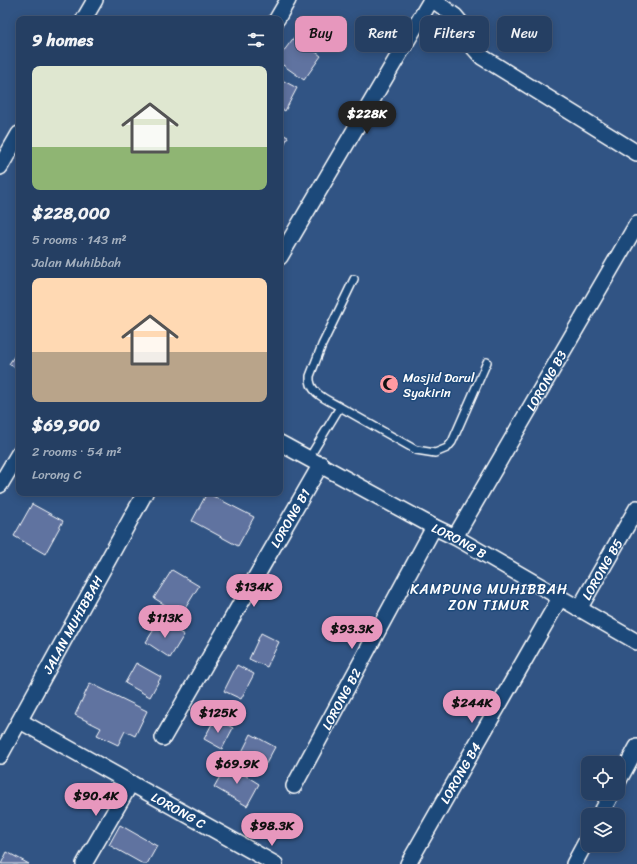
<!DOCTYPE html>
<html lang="en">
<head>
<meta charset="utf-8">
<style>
	:root { --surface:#253f63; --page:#314a6c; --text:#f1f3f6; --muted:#a3afbe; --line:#425878; --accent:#e797bd }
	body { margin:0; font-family:Sriracha,sans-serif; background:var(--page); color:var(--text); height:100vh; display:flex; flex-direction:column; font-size:15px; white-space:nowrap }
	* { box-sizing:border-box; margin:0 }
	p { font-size:13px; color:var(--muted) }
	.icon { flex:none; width:22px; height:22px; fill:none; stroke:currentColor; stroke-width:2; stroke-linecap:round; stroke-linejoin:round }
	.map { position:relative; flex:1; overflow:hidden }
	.side { position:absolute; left:16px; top:16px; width:267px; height:480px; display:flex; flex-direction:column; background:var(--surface); border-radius:8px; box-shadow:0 2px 10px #0003,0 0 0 1px var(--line) }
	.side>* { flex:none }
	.hud { position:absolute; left:295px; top:16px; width:282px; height:36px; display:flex; gap:8px }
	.controls { position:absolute; left:581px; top:756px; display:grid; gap:8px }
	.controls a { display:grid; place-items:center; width:44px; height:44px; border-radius:8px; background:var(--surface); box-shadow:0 2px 10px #0003,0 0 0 1px var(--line); font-size:20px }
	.price { position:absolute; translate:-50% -34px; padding:0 9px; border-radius:14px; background:var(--accent); color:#111; font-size:13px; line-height:26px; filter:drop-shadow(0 1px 2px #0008) }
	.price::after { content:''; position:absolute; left:50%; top:24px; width:12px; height:9px; margin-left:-6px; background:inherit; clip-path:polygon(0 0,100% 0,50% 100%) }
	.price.active { background:#222; color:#fff }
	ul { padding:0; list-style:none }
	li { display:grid; align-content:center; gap:8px; height:212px; padding:0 16px }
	li span { display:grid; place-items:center; height:124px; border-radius:8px; color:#555 }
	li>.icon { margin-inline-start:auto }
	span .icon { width:72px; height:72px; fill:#fffc; stroke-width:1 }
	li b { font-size:17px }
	h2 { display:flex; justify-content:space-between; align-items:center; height:48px; padding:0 16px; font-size:17px }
	.pill { padding:0 14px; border-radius:8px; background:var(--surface); box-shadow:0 2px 10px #0003,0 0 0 1px var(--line); font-size:14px; line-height:36px }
	.pill.active { background:var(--accent); color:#111 }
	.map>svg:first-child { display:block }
</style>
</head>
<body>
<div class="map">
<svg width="637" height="864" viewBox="0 0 637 864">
	<rect width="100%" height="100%" fill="#315484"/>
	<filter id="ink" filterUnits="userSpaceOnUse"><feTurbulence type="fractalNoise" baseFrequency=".025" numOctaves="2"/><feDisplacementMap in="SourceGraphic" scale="8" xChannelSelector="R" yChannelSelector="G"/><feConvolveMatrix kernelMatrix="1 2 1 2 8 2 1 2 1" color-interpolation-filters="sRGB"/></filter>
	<g filter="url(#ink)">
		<path fill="#6173a0" stroke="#fff" d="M295,36L321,56L304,80L280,63V56Z
			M280,79L297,88L285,111L280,108Z
			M280,133L288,137L280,153Z
			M19,349V370L9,364Z
			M207,493L254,517L238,546L192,521Z
			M32,504L63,521L45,554L14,536Z
			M172,570L199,586L181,615L154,598Z
			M160,620L184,635L170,658L146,642Z
			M261,633L279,642L267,667L249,659Z
			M136,663L161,677L150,697L125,683Z
			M237,665L254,674L241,699L224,691Z
			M90,683L147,711L135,736L125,731L118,745L97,735L101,728L75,715Z
			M215,718L233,728L222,749L204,739Z
			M251,734L275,747L262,771L239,758Z
			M227,764L259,784L247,806L214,787Z
			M120,825L157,846L147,864H143L109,845Z
			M7,852L29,864H1Z"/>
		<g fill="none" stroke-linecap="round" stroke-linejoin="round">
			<defs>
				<path id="lane" d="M340,407L416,450L435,453L447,448L452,442L487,362
					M309,458L340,407C328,400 308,393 310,376L322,345L354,279"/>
				<g id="street">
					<path d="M433,0L455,16L465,28L473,47L482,57L637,153"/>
					<path d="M84,19L95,0"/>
					<path d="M277,19L288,0"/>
					<path d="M0,167L19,134"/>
					<path d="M280,257L431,0"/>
					<path id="s1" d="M280,443L434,527L455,537L637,642"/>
					<path d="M0,485L19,453"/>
					<path id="s2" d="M455,537L637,224"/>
					<path id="s3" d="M579,609L637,508"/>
					<path id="s4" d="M20,721L275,864"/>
					<path id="s5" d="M163,738L321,464"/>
					<path id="s6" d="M0,756L145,493"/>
					<path d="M618,782L637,747"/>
					<path id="s7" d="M294,786L434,527"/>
					<path d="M600,815L612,793"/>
					<path d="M84,864L131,783"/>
					<path id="s8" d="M408,864L560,598"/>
					<path d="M574,864L588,838"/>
				</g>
			</defs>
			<use href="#lane" stroke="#fff" stroke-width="10"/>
			<use href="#street" stroke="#fff" stroke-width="18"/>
			<use href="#lane" stroke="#1f4a7a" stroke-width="7"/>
			<use href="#street" stroke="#1f4a7a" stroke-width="15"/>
		</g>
	</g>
	<defs>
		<symbol id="mosque-disc" viewBox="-11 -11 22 22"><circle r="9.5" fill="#ff9aa2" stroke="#1f4a7a"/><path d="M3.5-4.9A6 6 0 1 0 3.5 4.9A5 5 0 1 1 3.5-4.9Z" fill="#111"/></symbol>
	</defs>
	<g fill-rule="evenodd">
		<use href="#mosque-disc" x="378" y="373" width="22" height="22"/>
	</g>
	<g text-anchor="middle" stroke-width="3" stroke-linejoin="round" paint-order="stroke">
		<g font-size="13" fill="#fff" stroke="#1f4a7a" text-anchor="start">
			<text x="403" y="382">Masjid Darul<tspan x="403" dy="15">Syakirin</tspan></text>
		</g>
		<g font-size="13" fill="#fff" stroke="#1f4a7a">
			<text dy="5" stroke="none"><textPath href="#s2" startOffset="181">LORONG B3</textPath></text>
			<text dy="5" stroke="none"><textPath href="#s5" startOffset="254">LORONG B1</textPath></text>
			<text dy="5" stroke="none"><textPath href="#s1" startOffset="204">LORONG B</textPath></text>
			<text dy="5" stroke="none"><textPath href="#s3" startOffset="46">LORONG B5</textPath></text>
			<text dy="5" stroke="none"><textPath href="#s6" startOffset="150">JALAN MUHIBBAH</textPath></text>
			<text dy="5" stroke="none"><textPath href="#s7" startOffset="99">LORONG B2</textPath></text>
			<text dy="5" stroke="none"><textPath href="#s8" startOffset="105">LORONG B4</textPath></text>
			<text dy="5" stroke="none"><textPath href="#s4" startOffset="182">LORONG C</textPath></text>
		</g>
		<g font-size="14" letter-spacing="1" fill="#fff" stroke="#1f4a7a">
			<text x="489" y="594">KAMPUNG MUHIBBAH<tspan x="489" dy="16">ZON TIMUR</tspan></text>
		</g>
	</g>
</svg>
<div class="controls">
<a><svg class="icon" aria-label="locate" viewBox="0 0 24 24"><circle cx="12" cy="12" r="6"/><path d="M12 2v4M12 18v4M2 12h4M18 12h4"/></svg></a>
<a><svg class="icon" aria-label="layers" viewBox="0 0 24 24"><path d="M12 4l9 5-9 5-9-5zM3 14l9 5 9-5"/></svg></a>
</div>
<b class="price active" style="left:367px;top:135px">$228K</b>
<b class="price" style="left:254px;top:608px">$134K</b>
<b class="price" style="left:165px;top:639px">$113K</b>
<b class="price" style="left:352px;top:650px">$93.3K</b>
<b class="price" style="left:472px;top:724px">$244K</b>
<b class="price" style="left:218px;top:734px">$125K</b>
<b class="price" style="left:237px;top:785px">$69.9K</b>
<b class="price" style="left:96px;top:817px">$90.4K</b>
<b class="price" style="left:272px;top:847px">$98.3K</b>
<div class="hud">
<a class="pill active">Buy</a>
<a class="pill">Rent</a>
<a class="pill">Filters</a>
<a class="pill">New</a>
</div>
<section class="side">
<h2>9 homes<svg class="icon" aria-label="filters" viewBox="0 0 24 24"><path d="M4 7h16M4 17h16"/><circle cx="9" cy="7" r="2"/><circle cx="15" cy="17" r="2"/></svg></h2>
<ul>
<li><span style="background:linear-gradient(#dfe7d0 65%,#8fb573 0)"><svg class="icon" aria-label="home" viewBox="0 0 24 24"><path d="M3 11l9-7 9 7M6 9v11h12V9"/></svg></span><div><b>$228,000</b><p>5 rooms · 143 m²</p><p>Jalan Muhibbah</p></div></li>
<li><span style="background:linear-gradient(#ffd9b3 60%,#b9a48a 0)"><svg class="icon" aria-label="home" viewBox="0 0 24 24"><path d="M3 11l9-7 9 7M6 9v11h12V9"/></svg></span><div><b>$69,900</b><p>2 rooms · 54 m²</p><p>Lorong C</p></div></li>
</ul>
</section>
</div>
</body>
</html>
